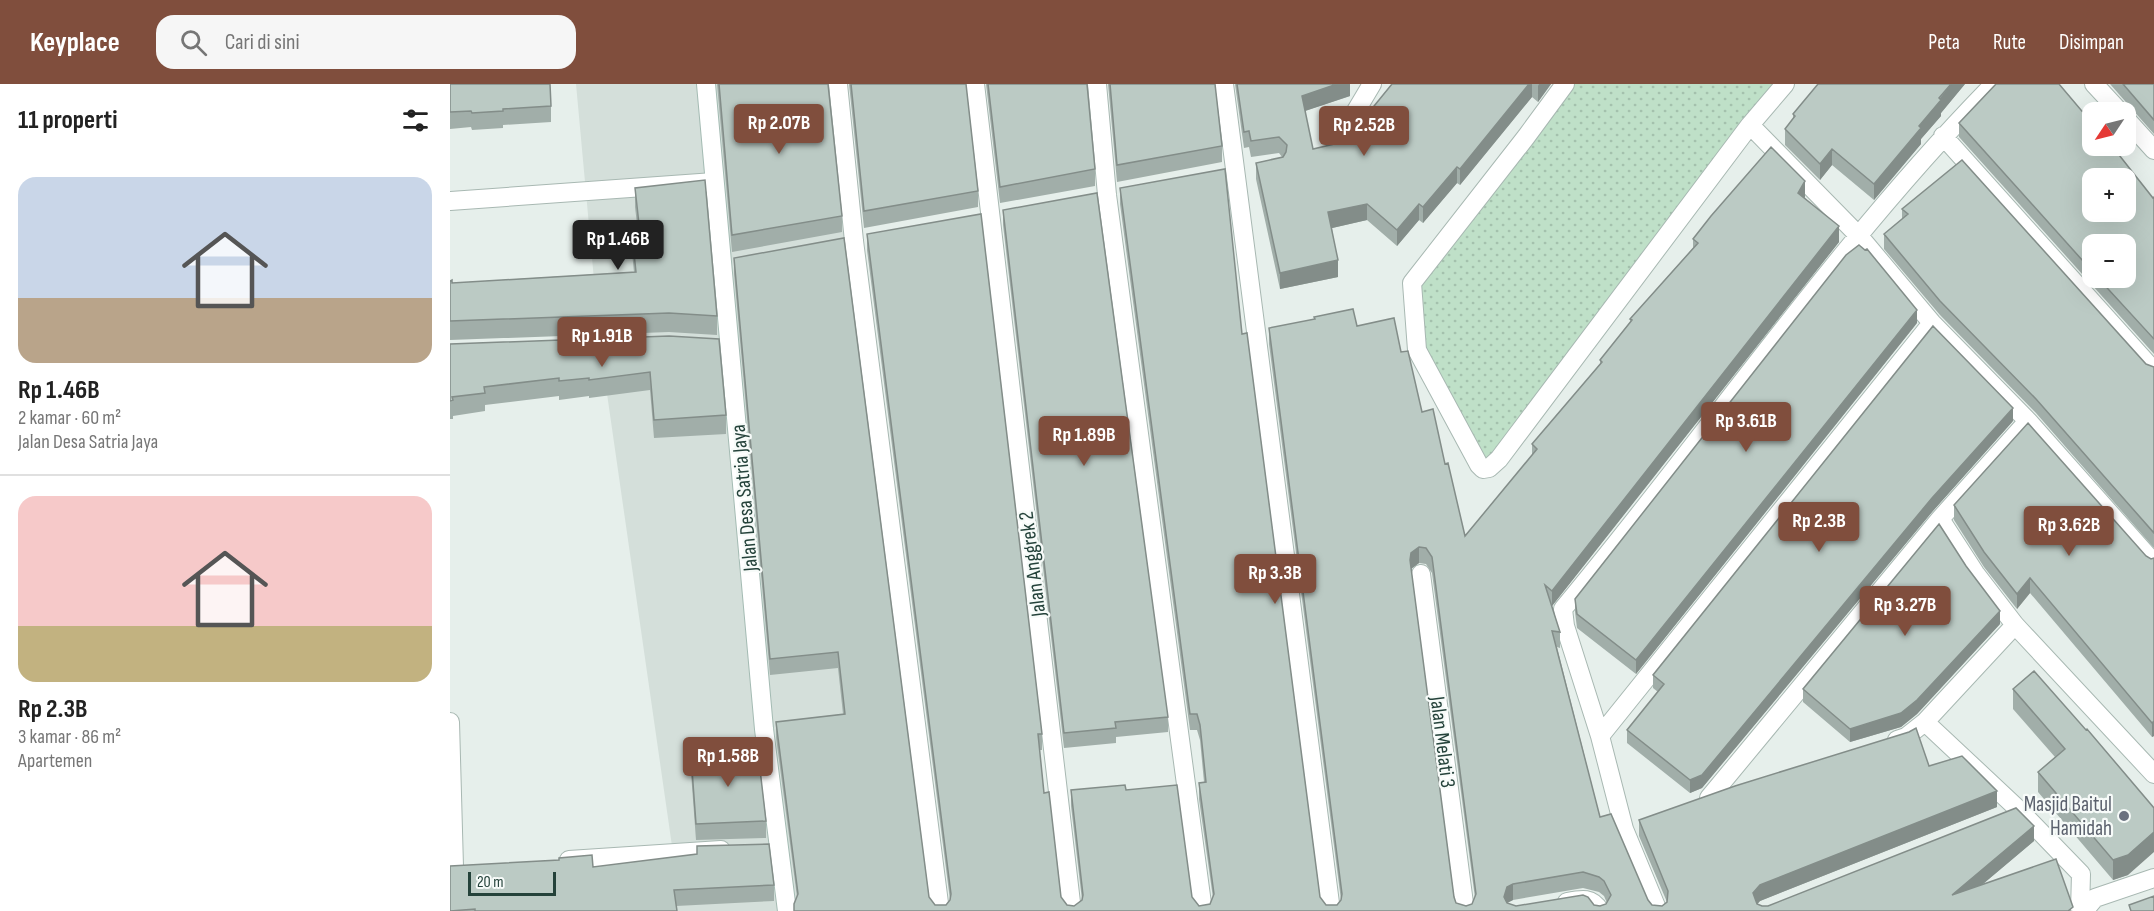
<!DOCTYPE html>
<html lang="id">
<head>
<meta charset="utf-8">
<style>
	:root { --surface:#fff; --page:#f6f6f6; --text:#222; --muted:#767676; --line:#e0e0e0; --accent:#804e3d }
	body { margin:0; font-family:"Sofia Sans Condensed",sans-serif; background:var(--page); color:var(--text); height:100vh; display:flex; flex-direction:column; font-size:22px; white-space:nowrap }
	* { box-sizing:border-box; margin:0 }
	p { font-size:20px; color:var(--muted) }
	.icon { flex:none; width:33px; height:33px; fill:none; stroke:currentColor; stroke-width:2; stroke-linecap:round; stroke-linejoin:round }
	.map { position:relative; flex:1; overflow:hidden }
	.panel { display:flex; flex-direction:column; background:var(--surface); width:450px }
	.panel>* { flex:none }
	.needle { width:39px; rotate:235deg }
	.controls { position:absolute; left:1632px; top:18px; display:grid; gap:12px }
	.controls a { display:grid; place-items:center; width:54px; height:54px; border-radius:12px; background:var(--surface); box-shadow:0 6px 24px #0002; font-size:30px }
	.scale { position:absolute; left:18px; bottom:15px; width:88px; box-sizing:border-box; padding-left:6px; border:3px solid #24423a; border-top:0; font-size:16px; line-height:21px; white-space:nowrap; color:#24423a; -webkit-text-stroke:4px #f7fbf9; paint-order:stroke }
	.price { position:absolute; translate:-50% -51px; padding:0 14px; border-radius:6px; background:var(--accent); color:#fff; font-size:20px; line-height:39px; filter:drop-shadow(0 2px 3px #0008) }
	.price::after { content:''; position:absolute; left:50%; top:36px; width:18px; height:14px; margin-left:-9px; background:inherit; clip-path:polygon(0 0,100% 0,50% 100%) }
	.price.active { background:#222; color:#fff }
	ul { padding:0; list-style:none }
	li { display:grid; align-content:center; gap:12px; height:318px; padding:0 18px }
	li+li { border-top:2px solid var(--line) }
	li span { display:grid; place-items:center; height:186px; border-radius:18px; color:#555 }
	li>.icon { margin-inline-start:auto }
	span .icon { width:108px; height:108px; fill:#fffc; stroke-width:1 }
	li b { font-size:26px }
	h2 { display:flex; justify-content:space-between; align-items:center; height:72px; padding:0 18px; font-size:26px }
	header { display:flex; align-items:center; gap:36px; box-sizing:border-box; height:84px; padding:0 30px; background:var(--accent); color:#fff }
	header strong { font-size:28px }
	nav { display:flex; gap:33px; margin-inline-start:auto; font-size:21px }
	.search { width:420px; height:54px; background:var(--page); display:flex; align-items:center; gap:15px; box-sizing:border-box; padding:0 21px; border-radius:18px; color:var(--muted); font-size:22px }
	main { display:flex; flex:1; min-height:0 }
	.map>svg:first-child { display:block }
</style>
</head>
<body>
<header>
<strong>Keyplace</strong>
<div class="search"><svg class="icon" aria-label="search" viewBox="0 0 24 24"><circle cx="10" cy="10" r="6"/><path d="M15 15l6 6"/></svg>Cari di sini</div>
<nav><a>Peta</a><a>Rute</a><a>Disimpan</a></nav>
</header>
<main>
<section class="panel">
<h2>11 properti<svg class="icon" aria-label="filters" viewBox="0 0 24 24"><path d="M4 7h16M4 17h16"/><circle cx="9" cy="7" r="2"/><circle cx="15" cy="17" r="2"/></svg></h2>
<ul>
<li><span style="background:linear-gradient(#c9d6e8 65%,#b9a48a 0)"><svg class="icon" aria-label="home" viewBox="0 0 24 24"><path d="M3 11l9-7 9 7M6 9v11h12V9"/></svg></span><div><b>Rp 1.46B</b><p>2 kamar · 60 m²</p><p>Jalan Desa Satria Jaya</p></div></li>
<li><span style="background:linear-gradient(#f6c9c9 70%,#c2b280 0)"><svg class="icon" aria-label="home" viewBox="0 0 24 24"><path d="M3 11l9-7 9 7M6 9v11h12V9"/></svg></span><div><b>Rp 2.3B</b><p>3 kamar · 86 m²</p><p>Apartemen</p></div></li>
</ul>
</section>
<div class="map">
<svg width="1704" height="827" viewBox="0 0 1704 827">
	<defs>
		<pattern id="grass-dots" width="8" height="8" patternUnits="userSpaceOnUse" patternTransform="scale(1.5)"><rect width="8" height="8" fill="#bfe0c8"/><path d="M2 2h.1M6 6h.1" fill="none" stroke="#a4c1ad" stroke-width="1.8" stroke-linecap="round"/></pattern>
	</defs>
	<rect width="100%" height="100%" fill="#e6efeb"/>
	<path fill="#d4dfda" d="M126,0H388L490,827H226L223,769L150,261Z"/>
	<path fill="url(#grass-dots)" d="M1115,0H1335L1039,384L967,266L962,199Z"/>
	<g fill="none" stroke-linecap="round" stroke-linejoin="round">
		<defs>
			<path id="street" d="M388,0L404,157L490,827
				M525,0L622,827
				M647,0L657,111L753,827
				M774,0L881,827
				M1115,0L1076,53L962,199L967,266L1029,381L1033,385L1039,384L1049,375L1300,41L1335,0
				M1644,0L1670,28
				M1676,35L1704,66
				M1300,41L1409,152L1482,239L1578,337L1704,479
				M891,52L922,0
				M1493,52L1704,287
				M0,117L264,98
				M1490,435L1525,489L1565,541L1704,690
				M971,490L1015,827
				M0,638L4,783
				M1475,638L1569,726L1631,790L1630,827
				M1150,652L1482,239
				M1447,656L1456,653L1475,638L1565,541
				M1259,714L1490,435L1578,337
				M119,776L271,766
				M1117,818C1132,815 1142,813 1150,827
				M1208,827L1174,745L1150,652L1115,542L1113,525C1258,351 1385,162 1544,0
				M1634,827L1645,814L1704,794"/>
			<path id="secondary" d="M256,0L314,645L337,827"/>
		</defs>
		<use href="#street" stroke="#a8b8b2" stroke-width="20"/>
		<use href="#secondary" stroke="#a4bbb3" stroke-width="20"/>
		<use href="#street" stroke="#fff" stroke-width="18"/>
		<use href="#secondary" stroke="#fff" stroke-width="18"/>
	</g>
	<path fill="#a1aea9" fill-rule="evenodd" d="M0,0L101,22V38L53,41V44L22,46L21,43L0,45Z
		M267,0H378L392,132V148L282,168Z
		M399,0H516L528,107V123L414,144Z
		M536,0H637L645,85V102L550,119Z
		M658,0H765L772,62V78L667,98Z
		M785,0H900V12L855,27L863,65L901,56L920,34V27L942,0H1101L1088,18L1082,13L1010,101L1007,99L973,139L969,136L947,162L917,136L882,144L888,193L830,205L806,95V79L832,73L829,69L801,73L799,63L794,64Z
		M1368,0H1515L1491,29V32L1471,55V60L1424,116L1382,81L1370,96L1335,61V45L1343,35V30Z
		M1660,0H1704V50Z
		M1509,39L1703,114L1704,113V270L1509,53ZM1642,160L1676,194H1642Z
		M185,104L267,232V251L219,248L0,256V197L2,199L184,188L181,159V141L187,140L185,123Z
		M670,104L792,250L870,813L876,821H887L891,816L819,260V244L907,242L951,268L972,328L995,380L1015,452L1082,371V360L1150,280V276L1180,238V235L1243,164V155L1355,113V114L1389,158L1102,522L1110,548V564L1107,563L1150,733L1198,816L1202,821L1212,822L1217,818L1189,752V736L1479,682L1547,723L1310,817L1307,820L1312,822H1318L1584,757L1533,800L1623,827H344V820L347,813L326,653V638L393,630L388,584L320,591L284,190V174L479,813L485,821H496L500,816L417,166V150L592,650V666H589L594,709L611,813L617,821L624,822L632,816L621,722V706H676L742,813L749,822L760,820L763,814L749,715V699L754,698L750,656L747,646H740L670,120ZM969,479L976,480L982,489L1025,814L1022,820L1016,822L1006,819L1004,813L961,485ZM1133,804L1149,808L1154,812L1157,819L1156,820L1150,822L1144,821L1066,822L1057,819L1063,816Z
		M1452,125L1696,280L1704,283V464L1586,329L1490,231L1434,165V150L1452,136Z
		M553,126L718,633V648L666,653V659L614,664L553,141Z
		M1467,239L1186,590L1127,544L1125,528V515Z
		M219,252L276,331V350L204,354L200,306L139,314V312L109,316V312L35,321V327L3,332V335H0V260Z
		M1563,337L1482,428L1252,704L1240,709L1177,659V646L1208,608L1203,604V591Z
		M1504,421L1696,472L1701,475L1704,474V652L1702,653L1580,509L1567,525L1534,483L1504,436Z
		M1550,540L1467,630L1451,643L1400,658L1353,618V605Z
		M1584,587L1678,791L1663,796L1588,708V688L1605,673L1563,625V605Z
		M241,672L316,737V754L246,756L241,689Z
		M143,783L324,801V817L226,822L227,827H0Z"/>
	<path fill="#838d89" d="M887,0H900V12L852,28V12Z
		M1079,0H1082V13L1010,101V85Z
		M1089,0H1101L1088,18V2Z
		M1501,0H1515L1491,29V32L1471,55V60L1424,116V100Z
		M1382,65V81L1370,96V80Z
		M1007,83V99L973,139V123Z
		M1355,97V113L1348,125V109Z
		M917,120V136L878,145V128Z
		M969,120V136L947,162V146Z
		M1389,142V158L1102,522V507Z
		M888,176V193L830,205V189Z
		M1467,226V239L1186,590V576Z
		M1563,324V337L1482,428L1252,704L1240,709V696L1482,414Z
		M969,463V479L961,485L960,476L961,469Z
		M1580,494V509L1567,525V510Z
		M1550,527V540L1467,630L1451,643L1400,658V645Z
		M1704,637V652L1702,653V639Z
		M1547,707V723L1310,817L1303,825V809L1310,801Z
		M1584,742V757L1502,826V811Z
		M1704,748V768L1678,791L1663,796V776Z
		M1063,800V816L1057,819L1054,827V813L1057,803Z"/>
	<path fill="#bbcac4" stroke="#838d89" stroke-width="1.5" fill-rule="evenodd" d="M0,0H100L101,22L53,25V27L22,29L21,27L0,28Z
		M269,0H378L392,132L282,151Z
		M401,0H516L528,107L414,127Z
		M538,0H637L645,85L550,103Z
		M660,0H765L772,62L667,81Z
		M787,0H887L852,12L863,65L901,56L923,30L920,27L942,0H1079L1010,85L1007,83L973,123L969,120L947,146L917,120L878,128L888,176L830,189L806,79L833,73L836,68L837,61L829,53L801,57L799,47L794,48Z
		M1368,0H1501L1489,14L1491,16L1469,42L1471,44L1424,100L1382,65L1370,80L1335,45L1345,32L1343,30Z
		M1546,0H1609L1642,39V62H1662L1703,114L1704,113V255L1648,194H1676V160H1642V187L1509,39ZM1642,94H1676V128H1642Z
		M1673,0H1704V36Z
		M1321,63L1355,97L1348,109L1389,142L1102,507L1095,501L1110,548L1102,547L1150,733L1161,730L1198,816L1202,821L1212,822L1217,818L1218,807L1189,736L1285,702L1459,648L1466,644L1479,682L1512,672L1547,707L1310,801L1303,809L1307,820L1312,822H1318L1566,724L1584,742L1502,811L1606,775L1623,823L1618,827H344V820L348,810L326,638L395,630L388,568L320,575L284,174L394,154L479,813L485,821H496L500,816L501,810L417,150L531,130L592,650H588L594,709L599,708L611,813L617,821L624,822L632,816L633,811L621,706L675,701L676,706L727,701L742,813L749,822L760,820L764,810L749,699L756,698L750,641L747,630H740L670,104L775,85L792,250L797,249L870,813L876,821H887L891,816L892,810L819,244L865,235L864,233L903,225L907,242L944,234L951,268L958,267L972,328L983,325L995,380L998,379L1015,452L1087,365L1082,360L1152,278L1150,276L1182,236L1180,235L1248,159L1243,155L1261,132ZM969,463L976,464L982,473L1026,810L1022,820L1016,822L1006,819L1004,813L960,476L961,469ZM1133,788L1149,793L1154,797L1161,811L1156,820L1150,822L1144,821L1138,813L1133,811L1066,822L1057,819L1054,813L1057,803L1063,800Z
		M1512,76L1696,280L1704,283V449L1586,315L1490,217L1434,150L1458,130L1452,125Z
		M255,96L267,232L219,229L0,237V197L2,196V199L186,188L181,141L189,140L185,104Z
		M647,109L718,633L665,638L666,644L614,649L553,126Z
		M1409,161L1415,166L1417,165L1467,226L1186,576L1127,530L1125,515L1396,171Z
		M1483,242L1563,324L1482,414L1252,691L1240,696L1177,646L1214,600L1203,591Z
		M219,252L269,255L276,331L204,336L200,288L139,296V294L109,297V294L34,303L35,309L2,313L3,316L0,317V260Z
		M1578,339L1696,472L1701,475L1704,474V637L1702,639L1580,494L1567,510L1534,468L1504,421Z
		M1489,440L1516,482L1550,527L1467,616L1451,629L1400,645L1353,605Z
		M1584,587L1636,646L1637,645L1704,724V748L1678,771L1663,776L1588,688L1615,665L1563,605Z
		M308,668L316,737L246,740L241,672Z
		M319,760L324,801L224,806L227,827H25V825L0,827V782L109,776V774L142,771L143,783L247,770V762Z
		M1704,812V827H1681L1679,821Z"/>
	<circle fill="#6b7280" stroke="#f7fbf9" stroke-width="2" cx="1674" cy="732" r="6"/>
	<g text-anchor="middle" stroke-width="4.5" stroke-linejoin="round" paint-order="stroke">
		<g font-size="21" fill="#24423a" stroke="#f7fbf9">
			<text transform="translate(294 414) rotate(-95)" y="7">Jalan Desa Satria Jaya</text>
			<text transform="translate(582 480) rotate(-97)" y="7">Jalan Anggrek 2</text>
			<text transform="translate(993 658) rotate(83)" y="7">Jalan Melati 3</text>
		</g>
		<g font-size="21" fill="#5b616d" stroke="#f7fbf9" text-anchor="end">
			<text x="1662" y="727">Masjid Baitul<tspan x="1662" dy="24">Hamidah</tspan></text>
		</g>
	</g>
</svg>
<div class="controls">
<a><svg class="needle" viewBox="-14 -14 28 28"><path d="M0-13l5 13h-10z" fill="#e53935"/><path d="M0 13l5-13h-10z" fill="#767676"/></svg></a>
<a>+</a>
<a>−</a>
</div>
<div class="scale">20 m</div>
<b class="price" style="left:329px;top:71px">Rp 2.07B</b>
<b class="price" style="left:914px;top:73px">Rp 2.52B</b>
<b class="price active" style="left:168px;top:187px">Rp 1.46B</b>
<b class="price" style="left:152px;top:284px">Rp 1.91B</b>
<b class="price" style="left:1296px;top:369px">Rp 3.61B</b>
<b class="price" style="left:634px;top:383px">Rp 1.89B</b>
<b class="price" style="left:1369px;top:469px">Rp 2.3B</b>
<b class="price" style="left:1619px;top:473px">Rp 3.62B</b>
<b class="price" style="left:825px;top:521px">Rp 3.3B</b>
<b class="price" style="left:1455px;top:553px">Rp 3.27B</b>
<b class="price" style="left:278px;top:704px">Rp 1.58B</b>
</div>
</main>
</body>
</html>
